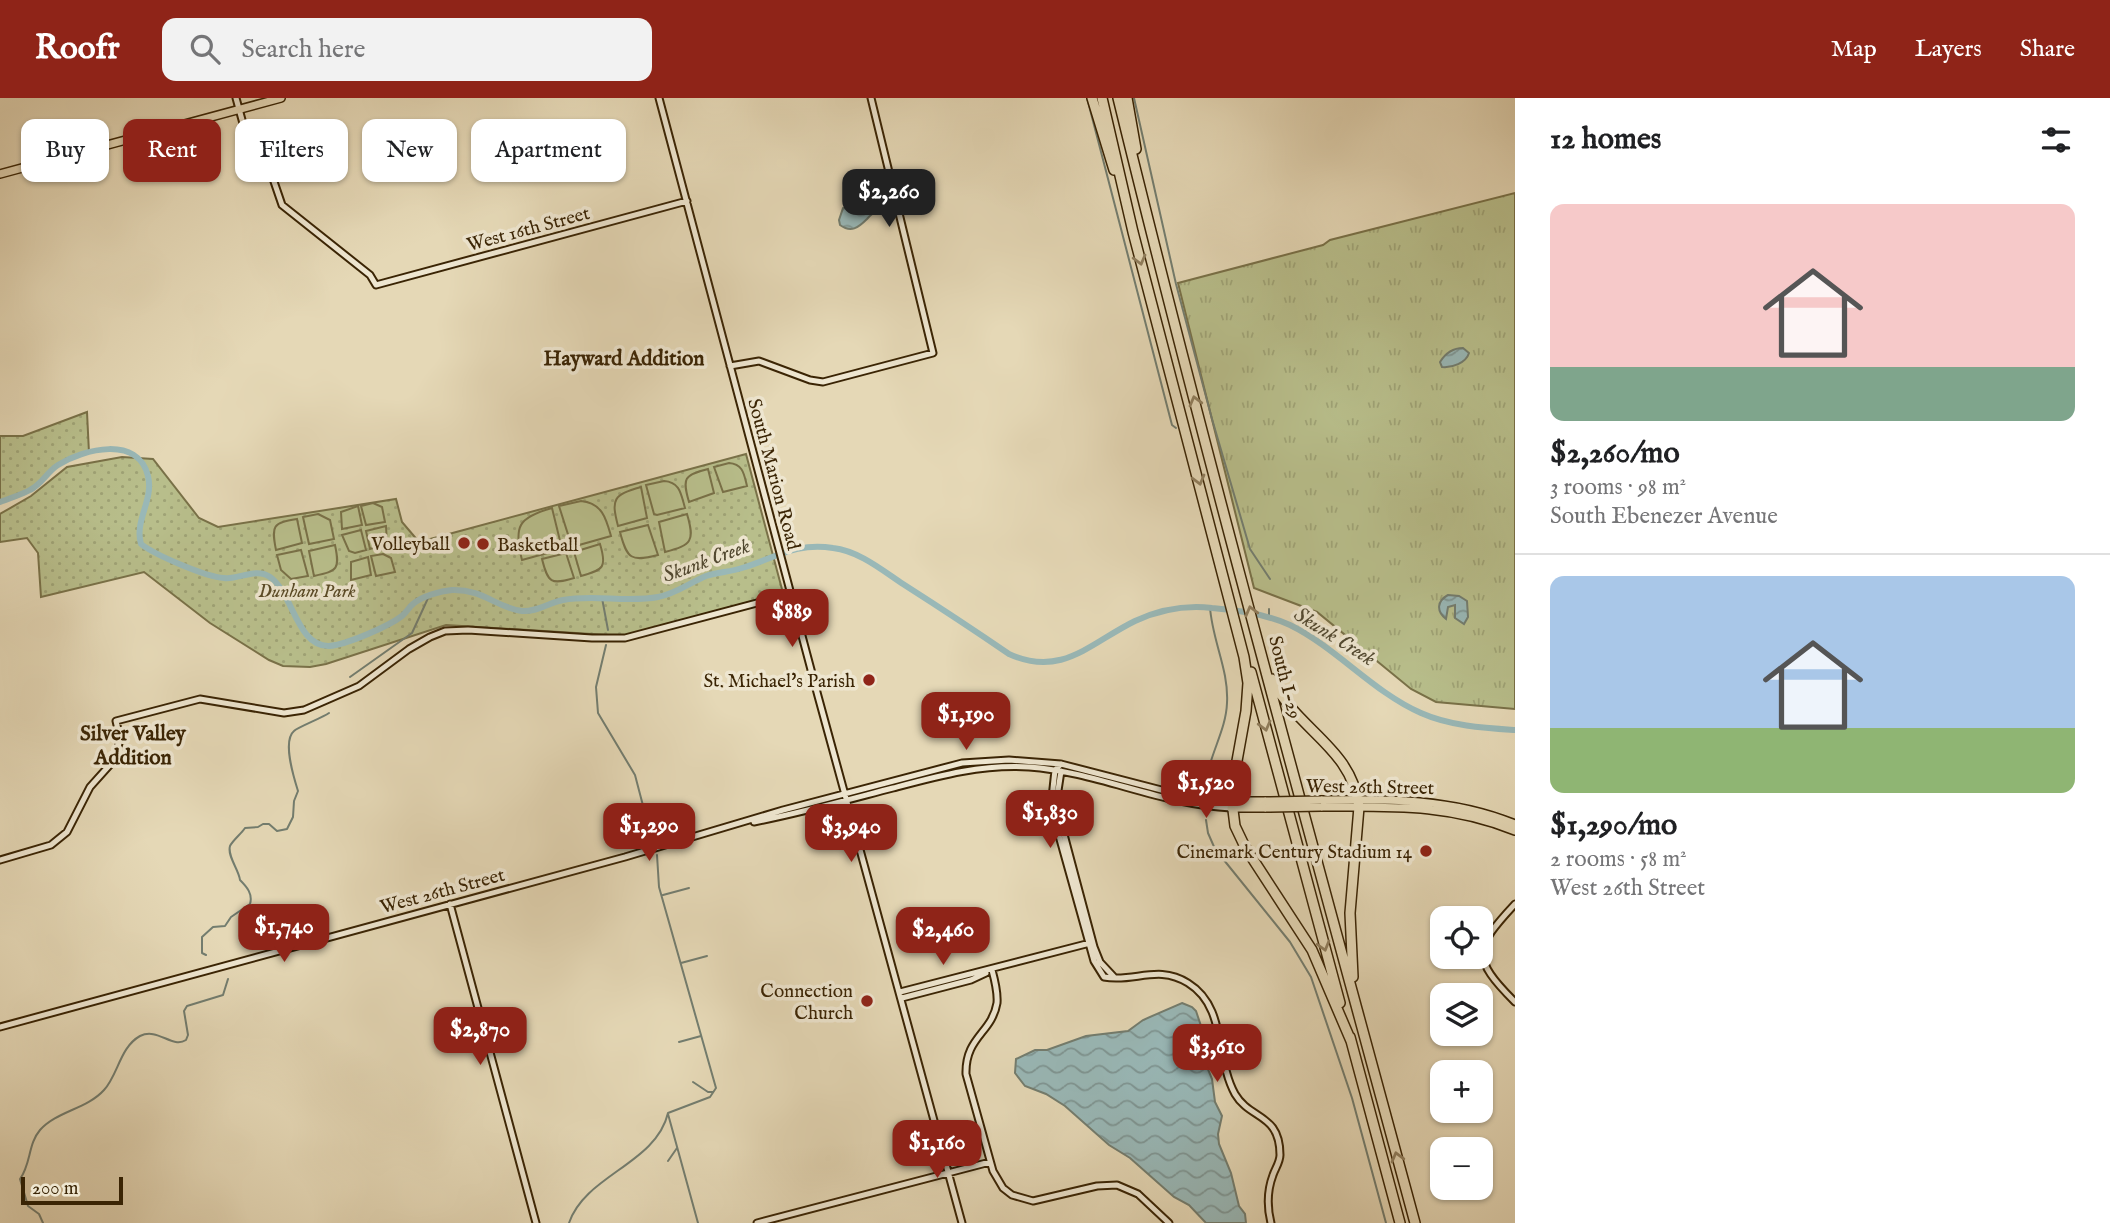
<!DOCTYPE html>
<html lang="en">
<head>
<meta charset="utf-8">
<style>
	:root { --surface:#fff; --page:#f2f2f2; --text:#202124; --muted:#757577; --line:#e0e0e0; --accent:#8f2418 }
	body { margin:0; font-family:"IM FELL English",serif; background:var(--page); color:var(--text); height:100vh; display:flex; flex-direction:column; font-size:26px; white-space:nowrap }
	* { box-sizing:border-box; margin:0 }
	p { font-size:23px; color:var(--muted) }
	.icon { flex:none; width:38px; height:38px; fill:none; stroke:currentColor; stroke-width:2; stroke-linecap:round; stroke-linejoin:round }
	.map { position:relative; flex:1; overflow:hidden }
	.details { display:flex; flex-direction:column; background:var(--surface); width:595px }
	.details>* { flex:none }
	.banner { position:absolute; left:21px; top:21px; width:665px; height:63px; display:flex; gap:14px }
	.buttons { position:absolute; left:1430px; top:808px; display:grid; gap:14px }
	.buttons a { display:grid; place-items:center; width:63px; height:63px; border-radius:14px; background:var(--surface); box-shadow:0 2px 5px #0004; font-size:35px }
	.scale { position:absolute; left:21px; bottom:18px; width:102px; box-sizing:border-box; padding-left:7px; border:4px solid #3a2404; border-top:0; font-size:19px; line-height:24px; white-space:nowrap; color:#3a2404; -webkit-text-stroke:5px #eee6d0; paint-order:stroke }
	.price { position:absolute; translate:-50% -60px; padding:0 16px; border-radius:14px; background:var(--accent); color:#fff; font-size:23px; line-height:46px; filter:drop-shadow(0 2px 4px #0008) }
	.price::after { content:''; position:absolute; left:50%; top:42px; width:21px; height:16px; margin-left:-10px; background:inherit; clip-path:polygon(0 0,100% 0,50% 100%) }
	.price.current { background:#222; color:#fff }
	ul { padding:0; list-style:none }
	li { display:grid; align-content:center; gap:14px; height:371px; padding:0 35px }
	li+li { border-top:2px solid var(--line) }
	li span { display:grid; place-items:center; height:217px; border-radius:14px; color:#555 }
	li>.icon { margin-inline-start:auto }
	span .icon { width:126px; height:126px; fill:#fffc; stroke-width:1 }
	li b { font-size:30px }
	h2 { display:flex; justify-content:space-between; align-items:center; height:84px; padding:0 35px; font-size:30px }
	.pill { padding:0 24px; border-radius:14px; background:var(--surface); box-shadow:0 2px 5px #0004; font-size:24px; line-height:63px }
	.pill.current { background:var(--accent); color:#fff }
	header { display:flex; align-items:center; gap:42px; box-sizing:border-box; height:98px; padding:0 35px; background:var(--accent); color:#fff }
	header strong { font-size:33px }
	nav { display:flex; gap:38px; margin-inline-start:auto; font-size:24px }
	.search { width:490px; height:63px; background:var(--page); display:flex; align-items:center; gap:18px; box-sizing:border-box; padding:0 24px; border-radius:14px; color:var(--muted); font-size:26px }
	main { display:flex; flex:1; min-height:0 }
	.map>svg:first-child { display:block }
</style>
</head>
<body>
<header>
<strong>Roofr</strong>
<div class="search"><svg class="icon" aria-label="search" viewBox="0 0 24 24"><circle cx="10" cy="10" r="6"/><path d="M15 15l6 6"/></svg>Search here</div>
<nav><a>Map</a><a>Layers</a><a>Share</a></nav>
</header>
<main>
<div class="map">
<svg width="1515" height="1125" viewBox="0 0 1515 1125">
	<defs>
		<pattern id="grass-tufts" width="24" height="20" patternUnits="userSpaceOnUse" patternTransform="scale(1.75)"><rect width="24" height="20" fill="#b8be8b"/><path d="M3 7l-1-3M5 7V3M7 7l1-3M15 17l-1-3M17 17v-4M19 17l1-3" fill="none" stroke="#9fa376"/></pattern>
		<pattern id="park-dots" width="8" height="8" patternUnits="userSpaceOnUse" patternTransform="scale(1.75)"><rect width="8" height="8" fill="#b8be8b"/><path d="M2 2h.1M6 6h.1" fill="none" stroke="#9fa376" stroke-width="1.8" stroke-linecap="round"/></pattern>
		<pattern id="water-waves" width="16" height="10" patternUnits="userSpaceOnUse" patternTransform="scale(1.75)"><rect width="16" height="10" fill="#99b8b7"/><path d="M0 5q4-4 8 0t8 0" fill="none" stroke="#7e9593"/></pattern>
	</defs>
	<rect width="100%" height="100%" fill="#e5d8b6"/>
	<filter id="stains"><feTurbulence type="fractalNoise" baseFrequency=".00286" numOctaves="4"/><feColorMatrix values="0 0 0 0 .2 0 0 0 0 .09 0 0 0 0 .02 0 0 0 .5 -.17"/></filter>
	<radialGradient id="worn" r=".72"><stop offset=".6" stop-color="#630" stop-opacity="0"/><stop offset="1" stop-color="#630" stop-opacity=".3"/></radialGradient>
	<path fill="url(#grass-tufts)" stroke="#797148" stroke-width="2" d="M1515,95V611L1436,604L1411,591L1317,514L1254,490L1178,185L1323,147L1330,142Z"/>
	<path fill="url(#park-dots)" stroke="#797148" stroke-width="2" d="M87,314L89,355L68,362L55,369L40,385L30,392L0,404V338H23Z
		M746,356L783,495L624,538L446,527L326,566L310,569L283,568L269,562L210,525L144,474L41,499L38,455L27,440L0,444V416L31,398L67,369L122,359L153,361L199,420L218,429L396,401L402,424L419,444Z"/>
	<path fill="#b8be8b" stroke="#797148" stroke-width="2" d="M729,365C743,366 744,376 747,388L723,394L714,369Z
		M708,371L714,395L689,404C682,380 684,377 708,371Z
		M664,383C680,384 681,396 685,410L657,417L654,416L646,387Z
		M641,389L647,420L618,428C611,401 613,397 641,389Z
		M581,403C602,405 606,420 611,438L572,449L559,408Z
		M373,405L382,409L385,424L366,427L361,408Z
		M358,408L362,427L342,431L341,414Z
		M552,410L562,451L522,462C513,428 519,419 552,410Z
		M318,416L330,422L334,441L309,446L303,419Z
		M687,416C695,443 692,447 665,454L659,424Z
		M297,421L302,445L276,452C271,427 273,425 297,421Z
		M648,427L658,457C631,464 627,461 620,434Z
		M386,428L387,446L370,451L366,433Z
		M361,432L366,452L355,455L349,453L342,437Z
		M600,446C607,469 604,472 581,478L574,454Z
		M335,447C340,471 338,473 314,478L309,453Z
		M301,452L308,478L291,481L281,472L277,457Z
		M566,455L574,480C551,487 548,485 542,461Z
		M383,456L391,460L395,474L376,478L371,458Z
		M368,459L371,477L351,482V464Z"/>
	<path fill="url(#water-waves)" stroke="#737d6f" stroke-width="2" d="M875,104L879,108C876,115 872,115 867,121C858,130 851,135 840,127L839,122L843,110Z
		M1463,250L1469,255C1466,265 1452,270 1442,269L1440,264C1445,256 1453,250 1463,250Z
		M1448,497L1459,498L1467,503L1468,519L1464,526L1455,520V507L1448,509L1446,521C1436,513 1437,503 1448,497Z
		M1182,905L1192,909L1196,913L1206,943L1207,969L1212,981L1215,1004L1222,1018L1218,1036L1219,1046L1231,1075L1239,1108L1245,1116L1246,1125H1206L1189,1107L1174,1099L1130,1060L1109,1047L1065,1008L1046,996L1025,988L1015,975L1016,961L1035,952H1047L1086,938L1128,933L1143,922Z"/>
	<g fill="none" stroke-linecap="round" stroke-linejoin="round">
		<path stroke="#737d6f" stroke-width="2" d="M1087,0L1172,327L1176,330
			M1134,0L1176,186L1212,321L1250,451L1270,481
			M602,500L608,532
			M1269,511V520
			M606,547L596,589L598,615L635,677L652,742
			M350,579L412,535L429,498
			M1206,689C1207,660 1226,634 1227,605C1229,572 1212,542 1210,509
			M1206,722L1208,735L1215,751L1290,844L1311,879L1352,1000L1386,1125
			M663,797L689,790
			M206,857L202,855V839L213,829L225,828L231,819L250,806C253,796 247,789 240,782C239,772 227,758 230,748C233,742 241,736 245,730L258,729L263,726H269L277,733L287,731L293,719L294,703L298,693C294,680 282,643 294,633C298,629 322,620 329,615
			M681,865L707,858
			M679,944L701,938
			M693,984L708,994H713
			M668,1016L698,1125
			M668,1063L677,1050
			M43,1125L39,1116L28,1108L20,1081C31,1066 28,1046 40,1032C57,1013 87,1011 104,992C118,977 120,949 140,938C158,929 172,951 186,942L188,937L184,913L187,908L223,897L228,881
			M569,1125C585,1077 656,1066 668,1015L710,999L716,990L659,789L657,757"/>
		<path stroke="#99b8b7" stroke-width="6" d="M0,404C10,400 21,397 30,392C42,386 47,374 58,367C84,351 138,337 148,378C154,402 134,423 141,446C155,457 206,479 224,480C239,482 256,469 270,479C293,495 297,549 329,548C346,547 389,528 402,518C407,514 409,509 413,506C422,498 441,493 452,492C483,491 497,510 522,513C538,514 548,505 563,502C594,496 627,505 658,499C676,496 689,485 706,478C718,474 730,474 742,470C775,460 796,444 833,450C859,453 882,472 903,486C939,509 974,532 1009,556C1062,580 1090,545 1135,523C1159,512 1186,507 1212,510C1238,512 1266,516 1290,527C1337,550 1373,594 1421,615C1450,628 1484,630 1515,632"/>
		<defs>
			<path id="secondary" d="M236,0L247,40L268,66L282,107L370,177L376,187L687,103
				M659,0L818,598L962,1125
				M730,268L759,263L810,282L823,284L933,255L871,0
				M1061,666L1055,672L1051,709L1094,863L1104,879C1134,885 1158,866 1188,885C1227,909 1215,960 1235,996C1250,1022 1280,1015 1280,1057C1280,1064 1275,1071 1273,1077C1267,1093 1267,1109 1271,1125
				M1061,673L1057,699L1058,714L1094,849L1100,864L1114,879
				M754,724C801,715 847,702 893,690C938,678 981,666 1029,669C1098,674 1161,707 1231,710
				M0,762L51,747L67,734L90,689L116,660L120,640L116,623L200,601L284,615L304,612L359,588L409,551L430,539L445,533L468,532L592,540H625L791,496
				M450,806L536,1125
				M1515,806C1474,850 1471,860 1515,904
				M992,872C995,883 998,894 997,905C992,935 965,939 966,976L993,1073L1003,1090L1012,1097L1033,1103L1097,1088L1117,1087L1138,1096L1169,1125
				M900,894L1090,845
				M902,900L971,882L986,875
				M0,929L625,759L783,712L962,665L1009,662L1061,666L1177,696L1230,703
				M757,1125L990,1064"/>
			<path id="primary" d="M0,76L281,0
				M1321,702C1388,701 1452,700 1515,726
				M1230,703H1266
				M1321,709C1390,709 1449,706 1515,733
				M1231,710H1266"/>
			<path id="highway" d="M1092,0L1114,72
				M1102,0L1133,134L1244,559L1248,585L1246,613L1231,696L1235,728L1245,749L1312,852L1351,943
				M1118,0C1210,377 1314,751 1415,1125
				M1127,0L1136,51
				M1251,574L1340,905
				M1272,581C1296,632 1352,649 1359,709L1350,815L1353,879
				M1350,939L1400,1125"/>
		</defs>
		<use href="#secondary" stroke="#3a2404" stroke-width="9"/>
		<use href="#primary" stroke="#3a2404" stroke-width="10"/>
		<use href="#highway" stroke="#3a2404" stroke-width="12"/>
		<use href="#secondary" stroke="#eee6d0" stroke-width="5"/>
		<use href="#primary" stroke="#e5d8b6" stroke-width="7"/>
		<use href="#highway" stroke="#e5d8b6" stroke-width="9"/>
		<defs>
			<path id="primary-bridge" d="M1266,703L1321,702
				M1266,710L1321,709"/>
		</defs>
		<use href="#primary-bridge" stroke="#3a2404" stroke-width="10" stroke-linecap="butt"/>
		<use href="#primary-bridge" stroke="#e5d8b6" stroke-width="7"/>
	</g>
	<defs><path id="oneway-chevron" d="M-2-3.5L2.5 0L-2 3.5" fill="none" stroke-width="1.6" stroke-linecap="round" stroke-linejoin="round" transform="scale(1.75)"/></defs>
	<g stroke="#907e5d">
		<use href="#oneway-chevron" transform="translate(1140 162) rotate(75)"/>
		<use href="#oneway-chevron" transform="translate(1195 303) rotate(-105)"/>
		<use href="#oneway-chevron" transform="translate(1199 382) rotate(75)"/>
		<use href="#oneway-chevron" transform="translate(1251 513) rotate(-105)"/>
		<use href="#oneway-chevron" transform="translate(1265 628) rotate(75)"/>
		<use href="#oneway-chevron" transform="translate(1324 848) rotate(74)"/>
		<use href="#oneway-chevron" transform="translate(1397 1059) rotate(-105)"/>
	</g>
	<g fill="#8f2418" stroke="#eee6d0" stroke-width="2.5">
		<circle cx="464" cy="445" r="7"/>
		<circle cx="483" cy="446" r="7"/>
		<circle cx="869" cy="582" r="7"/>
		<circle cx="1426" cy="753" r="7"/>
		<circle cx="867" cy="903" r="7"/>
	</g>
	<g text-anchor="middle" stroke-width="7" stroke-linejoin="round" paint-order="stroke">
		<g font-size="19" fill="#3a2404" stroke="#eee6d0">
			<text transform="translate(528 130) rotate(-15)" y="7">West 16th Street</text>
			<text transform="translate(775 376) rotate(75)" y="7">South Marion Road</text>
			<text transform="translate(1286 579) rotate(76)" y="7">South I-29</text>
			<text transform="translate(1370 688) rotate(1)" y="7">West 26th Street</text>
			<text transform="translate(442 792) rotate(-15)" y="7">West 26th Street</text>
		</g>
		<g font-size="19" fill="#3a2404" stroke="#eee6d0" text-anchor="end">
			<text x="450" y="452">Volleyball</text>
			<text x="497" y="453" text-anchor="start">Basketball</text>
			<text x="855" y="589">St. Michael's Parish</text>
			<text x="1412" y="760">Cinemark Century Stadium 14</text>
			<text x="853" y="899">Connection<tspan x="853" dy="22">Church</tspan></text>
		</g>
		<g font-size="19" font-style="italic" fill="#5a4a26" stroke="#eee6d0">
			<text x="307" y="499">Dunham Park</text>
		</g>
		<g font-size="21" font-weight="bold" fill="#3a2404" stroke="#eee6d0">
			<text x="624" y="267">Hayward Addition</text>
			<text x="133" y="642">Silver Valley<tspan x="133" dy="24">Addition</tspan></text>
		</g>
		<g font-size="21" font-style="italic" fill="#524931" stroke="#eee6d0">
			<text transform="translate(706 462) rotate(-20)" y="7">Skunk Creek</text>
			<text transform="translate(1335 538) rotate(32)" y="7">Skunk Creek</text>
		</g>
	</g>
	<rect width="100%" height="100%" filter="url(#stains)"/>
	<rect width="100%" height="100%" fill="url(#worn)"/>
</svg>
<div class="buttons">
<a><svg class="icon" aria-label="locate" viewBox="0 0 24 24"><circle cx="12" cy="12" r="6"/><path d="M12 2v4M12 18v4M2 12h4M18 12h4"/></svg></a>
<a><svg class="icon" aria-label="layers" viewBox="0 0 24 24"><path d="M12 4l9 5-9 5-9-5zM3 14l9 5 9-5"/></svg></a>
<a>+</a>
<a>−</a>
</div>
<div class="scale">200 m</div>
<b class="price current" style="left:889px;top:131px">$2,260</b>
<b class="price" style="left:792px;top:551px">$889</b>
<b class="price" style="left:966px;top:654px">$1,190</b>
<b class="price" style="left:1206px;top:722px">$1,520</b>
<b class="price" style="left:1050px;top:752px">$1,830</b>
<b class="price" style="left:649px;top:765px">$1,290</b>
<b class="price" style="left:851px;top:766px">$3,940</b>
<b class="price" style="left:284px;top:866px">$1,740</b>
<b class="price" style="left:943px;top:869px">$2,460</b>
<b class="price" style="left:480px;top:969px">$2,870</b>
<b class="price" style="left:1217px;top:986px">$3,610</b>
<b class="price" style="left:937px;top:1082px">$1,160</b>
<div class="banner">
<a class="pill">Buy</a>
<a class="pill current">Rent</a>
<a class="pill">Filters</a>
<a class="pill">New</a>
<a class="pill">Apartment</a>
</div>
</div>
<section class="details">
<h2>12 homes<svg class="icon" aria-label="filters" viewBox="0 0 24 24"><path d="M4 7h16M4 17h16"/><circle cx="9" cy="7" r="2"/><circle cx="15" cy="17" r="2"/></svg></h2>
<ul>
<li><span style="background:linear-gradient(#f6c9c9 75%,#7fa58c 0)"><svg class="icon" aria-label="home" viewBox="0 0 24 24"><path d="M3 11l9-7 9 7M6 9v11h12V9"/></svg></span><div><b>$2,260/mo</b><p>3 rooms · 98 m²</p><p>South Ebenezer Avenue</p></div></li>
<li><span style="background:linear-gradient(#a9c7e8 70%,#8fb573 0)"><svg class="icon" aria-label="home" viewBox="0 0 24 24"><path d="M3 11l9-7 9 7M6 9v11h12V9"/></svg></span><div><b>$1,290/mo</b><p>2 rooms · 58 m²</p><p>West 26th Street</p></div></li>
</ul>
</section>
</main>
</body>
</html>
